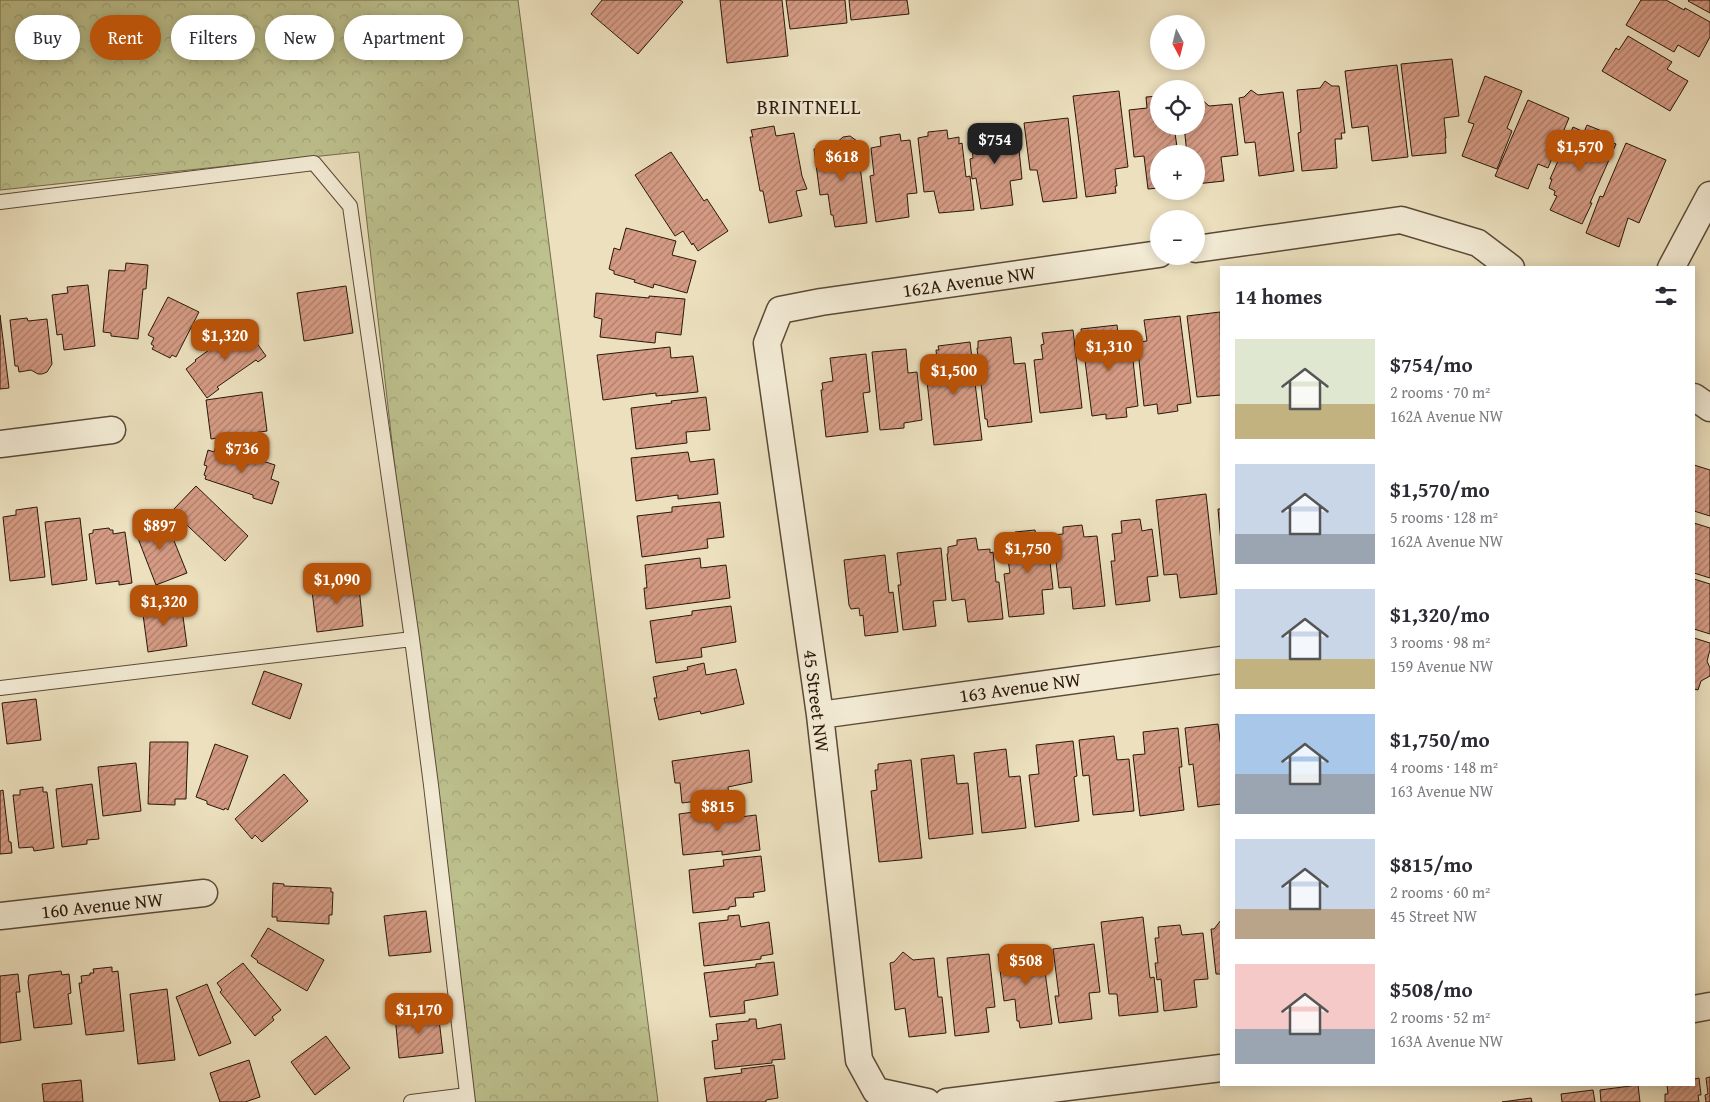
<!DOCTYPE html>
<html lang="en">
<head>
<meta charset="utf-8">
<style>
	:root { --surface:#fff; --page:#f2f2f3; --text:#2b2b33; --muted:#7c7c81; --accent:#b45309 }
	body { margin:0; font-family:"Gentium Book Plus",serif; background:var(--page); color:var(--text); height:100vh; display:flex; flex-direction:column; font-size:19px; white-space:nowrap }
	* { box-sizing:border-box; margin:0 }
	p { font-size:16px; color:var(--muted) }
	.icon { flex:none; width:28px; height:28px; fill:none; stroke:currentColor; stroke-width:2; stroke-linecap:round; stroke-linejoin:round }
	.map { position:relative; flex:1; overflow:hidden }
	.panel { position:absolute; left:1220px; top:266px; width:475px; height:820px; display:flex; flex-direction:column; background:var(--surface); border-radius:0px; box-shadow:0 2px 12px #0003 }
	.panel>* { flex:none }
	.top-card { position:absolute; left:15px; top:15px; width:475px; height:45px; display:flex; gap:10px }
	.needle { width:32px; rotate:173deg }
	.controls { position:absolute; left:1150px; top:15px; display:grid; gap:10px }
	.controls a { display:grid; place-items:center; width:55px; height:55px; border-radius:50%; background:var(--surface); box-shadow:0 2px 12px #0003; font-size:25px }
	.price { position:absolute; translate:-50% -42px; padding:0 11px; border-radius:10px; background:var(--accent); color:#fff; font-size:16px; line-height:32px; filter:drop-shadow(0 1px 2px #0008) }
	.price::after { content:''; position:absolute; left:50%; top:30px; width:15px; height:11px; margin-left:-8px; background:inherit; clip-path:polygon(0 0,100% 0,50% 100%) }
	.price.on { background:#222; color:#fff }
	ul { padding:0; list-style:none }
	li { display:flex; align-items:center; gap:15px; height:125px; padding:0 15px }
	li span { display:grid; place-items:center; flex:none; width:140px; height:100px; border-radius:0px; color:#555 }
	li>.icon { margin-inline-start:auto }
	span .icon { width:60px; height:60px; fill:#fffc; stroke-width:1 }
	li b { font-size:21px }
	h2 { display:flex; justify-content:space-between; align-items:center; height:60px; padding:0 15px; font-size:21px }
	.pill { padding:0 18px; border-radius:22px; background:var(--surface); box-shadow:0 2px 12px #0003; font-size:18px; line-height:45px }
	.pill.on { background:var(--accent); color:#fff }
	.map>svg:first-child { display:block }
</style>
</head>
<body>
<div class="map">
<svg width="1710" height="1102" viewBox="0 0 1710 1102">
	<defs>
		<pattern id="forest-crowns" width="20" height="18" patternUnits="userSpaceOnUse" patternTransform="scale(1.25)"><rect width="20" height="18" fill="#bdc18e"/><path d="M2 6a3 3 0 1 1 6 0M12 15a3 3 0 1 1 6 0" fill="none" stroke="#a3a579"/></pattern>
		<pattern id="building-hatch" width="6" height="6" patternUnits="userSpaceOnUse" patternTransform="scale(1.25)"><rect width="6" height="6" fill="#d59b84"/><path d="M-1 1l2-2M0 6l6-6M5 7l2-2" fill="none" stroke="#ad7d6a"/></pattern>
	</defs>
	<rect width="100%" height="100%" fill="#ece0be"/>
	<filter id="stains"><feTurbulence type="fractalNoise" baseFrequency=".004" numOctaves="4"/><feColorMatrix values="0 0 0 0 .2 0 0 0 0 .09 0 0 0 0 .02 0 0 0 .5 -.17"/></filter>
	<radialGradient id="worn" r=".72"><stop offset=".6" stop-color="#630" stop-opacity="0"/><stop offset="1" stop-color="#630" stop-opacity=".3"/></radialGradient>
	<path fill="url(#forest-crowns)" stroke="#746c4c" d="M0,0H518L658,1102H474L431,785L359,152L0,190Z"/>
	<path fill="url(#building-hatch)" stroke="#2a180a" d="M602,0H680L683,2L638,54L591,14Z
		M720,0H782L788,56L727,63Z
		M786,0H845L847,23L790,29Z
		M849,0H907L909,14L851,20Z
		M1641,0H1666L1684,10L1685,8L1710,22V37L1699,57L1678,45L1674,52L1626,25Z
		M1710,0V13L1688,1L1689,0Z
		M1628,36L1672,62L1667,69L1688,81L1670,111L1602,71L1616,48L1619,50Z
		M1452,59L1459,116L1444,118L1446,138H1445L1446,153L1412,156L1401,64Z
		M1397,65L1408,157L1372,161L1368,126L1352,128L1345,71Z
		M1485,76L1522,91L1507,128L1512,131L1497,169L1462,156L1474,124L1468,122Z
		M1325,81L1332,86H1339L1345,133H1341L1342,139H1335L1337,168L1302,171L1298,133L1301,132L1297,90L1320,88Z
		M1251,90L1258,95L1283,92L1294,171L1259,176L1255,142L1245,143L1239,98L1244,97Z
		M1119,91L1128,167L1115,169L1117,186H1115L1116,193L1086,197L1073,96Z
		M1159,96V126H1174L1177,147H1180L1181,154H1159V188L1148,189L1144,156L1134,157L1129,110L1147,108L1146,97Z
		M1200,98L1209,106L1232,104L1238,155L1221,157L1224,181L1196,184V154H1187L1184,126H1196V102Z
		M1528,100L1569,118L1548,168L1538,164L1528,189L1495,176Z
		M1068,118L1077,198L1043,202L1037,170H1030L1024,123Z
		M996,124L997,132L1017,130L1022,179L1010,181L1013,205L981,209L976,178L972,179L970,159L973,158L971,135L974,134L973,126Z
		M1587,125L1607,133L1604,139L1616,144L1590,203H1592L1582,224L1550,210L1557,196L1554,195L1555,191L1549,188L1552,179H1550L1573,127L1584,132Z
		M774,126L776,136L794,133L802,176L807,189L796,191L802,216L769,223L763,191H760L750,137H753L751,130Z
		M947,130L948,139L959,137V144L962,143L966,177L970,176L974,210L939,213L934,191L924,192L918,138L928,136V132Z
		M900,134L901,141L910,140L917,193L907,194L909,217L876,222L870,176L874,175L871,148L881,146L880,137Z
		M850,136L857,141L867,223L835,227L833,215H831L828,194L820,195L814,149L837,146L836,143L843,137Z
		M1626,143L1666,160L1639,223L1628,218L1619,247L1586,233L1600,196L1603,197Z
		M671,152L704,201L707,199L728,231L698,251L693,243L692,245L683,231L675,236L635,175Z
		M626,228L676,241L672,255L696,261L687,293L654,284L653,288L634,282L635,280L614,274V271L609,269L614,248L620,250Z
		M126,263L148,265L146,289H143L138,339L111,336V333L103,332L109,270L125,271Z
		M88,285L95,346L64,350L62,334L57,335L52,295L68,293L67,287Z
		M346,286L353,333L304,341L297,293Z
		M596,293L649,298V296L685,299L681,335L656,332L655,343L600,337L602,319L594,317Z
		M168,297L199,312L176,357L172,355L170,358L152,349L154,346L151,344L154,338L148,335Z
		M1220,312L1221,395L1197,397L1187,316Z
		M0,315L9,388L0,389Z
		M1180,316L1191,403L1177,405L1178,411L1158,414L1157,404L1144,406L1137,342L1147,341L1144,320Z
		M27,318L28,321L47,319L52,364L47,372L42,374H38L31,370L19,372L18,366H15L10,320Z
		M244,325L266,356L258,362L256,360L217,387L219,389L207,398L186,369L196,361L195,360Z
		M1117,325L1119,343L1131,342L1138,406L1126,408L1127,417L1106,419V414L1092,416L1081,329Z
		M1073,330L1082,408L1040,413L1034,360L1043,359L1041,345L1044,344L1042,333Z
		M1011,337L1014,364L1025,363L1032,422L988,427L987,419H985L977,348H978V341Z
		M970,342L982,440L934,445L926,372L938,371L936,350H939L938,346Z
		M670,347L671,358L693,356L698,392L656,396V393L603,400L597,355Z
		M906,349L908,373L917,372L922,420L904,423V428L880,430L872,352Z
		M866,354L870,392L863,393L868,432L826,437L821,390H823L822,383L833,381L830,358Z
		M262,392L267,431L211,439L206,400Z
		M706,397L710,430L686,432L687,443L636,449L631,408L672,403L671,401Z
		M216,446L275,465L271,479L279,482L272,504L253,498V495L205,479L206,476L204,475L207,466L204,465L208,450L214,452Z
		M688,452L690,462L714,459L718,494L678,499V495L636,501L631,458Z
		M1694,465L1710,470V516L1694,511Z
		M196,486L248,536L225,561L172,511Z
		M1206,494L1217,594L1180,598L1177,574L1164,575L1156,500Z
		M720,502L724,537L707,539L708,548L642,557L637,516L672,512V507Z
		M37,507L45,577L10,581L3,517L16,515V510Z
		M1218,509H1221V543Z
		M164,516L187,573L156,585L134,528Z
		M80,518L87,580L52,585L45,522Z
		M1140,519L1142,531L1152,529L1158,576L1147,577L1150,601L1116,605L1111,561H1115L1112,534L1122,533L1121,521Z
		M1694,523L1710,528V578L1694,573Z
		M1082,525L1084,537L1097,536L1105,606L1073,609L1071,587L1059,588L1053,535L1063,534V527Z
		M109,528L110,530H113V534L125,532L132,583L119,585V581L96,584L89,534L93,533V530Z
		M1035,530L1036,537L1047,535L1053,589L1042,590L1044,614L1009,617L1004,574L1010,573L1006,546L1017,544L1015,532Z
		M976,538L978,550L990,549V553L993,552L996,582H999L1003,619L968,622L965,599L952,601L947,554H948V547L957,545V540Z
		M941,548L946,600L933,601L936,626L903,630L898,585H901L897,553Z
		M885,555L889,593L893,592L898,632L865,636L863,615L860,616L859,608L851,609L849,605L844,560Z
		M700,558L701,568L726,565L730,598L646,609L644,588H647L645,565Z
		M358,578L363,626L317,632L311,583Z
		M1694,579L1710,584V634L1694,629Z
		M181,602L187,646L148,652L142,607Z
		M731,606L736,642L701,648L702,657L656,663L650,621L692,615V611Z
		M1694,638L1710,643V650L1707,661L1710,668V676L1701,681L1698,690L1694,689Z
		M704,663L706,675L736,669L744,704L701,714L700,711L659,720L654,698H657L653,677L688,670L687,667Z
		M264,671L302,684L290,719L252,704Z
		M36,699L41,740L7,744L2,703Z
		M1218,724L1221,748V804L1198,807L1193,764L1189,765L1185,728Z
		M1178,728L1182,767H1179L1184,810L1140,816L1133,755L1145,754L1143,732Z
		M1114,736L1117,760L1129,759L1134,811L1093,815L1089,775L1083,776L1079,740Z
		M1073,741L1077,776L1074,777L1079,821L1035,827L1029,775L1039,774L1036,745Z
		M150,742H188L186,799H175V805L148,804Z
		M215,744L248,756L228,810L225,808L224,810L207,804V801L196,797Z
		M1006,749L1009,777L1020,776L1026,828L982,833L974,753Z
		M749,750L752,782L728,787L729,797L682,803L680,783H675L672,761Z
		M954,755L957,784L968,783L973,834L929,839L921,759Z
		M911,760L922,858L879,862L871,791L877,790L875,770H878V764Z
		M136,763L141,811L103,816L98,767Z
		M284,774L308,801L262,842L255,835L252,839L235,819Z
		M92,784L99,839L87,840V844L62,847L56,789Z
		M43,787V792H47L54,848L34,851L33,847L19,848L13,795H20V790Z
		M3,790L9,842H11L12,853L0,854V791Z
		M731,807L732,818L756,815L760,850L722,855V851L683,855L679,814Z
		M761,856L765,891L753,893L754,897L735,898L736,906L729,907V909L693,913L689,870L724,866L723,860Z
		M273,883L284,884V886L331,888V892H333L332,915H329V924L277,921V917H272Z
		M426,911L431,952L389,956L384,916Z
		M739,915L741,927L769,922L773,954L761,956V959L704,966L699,923L728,920V916Z
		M1143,917L1150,978L1154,977L1158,1012L1119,1016L1117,994H1109L1101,922Z
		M1221,920V974H1216L1211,929H1214Z
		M1180,925L1182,935L1203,933L1208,979L1194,980L1197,1007L1164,1011L1161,979L1157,980L1155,963H1158L1155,938H1159L1158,927Z
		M268,928L324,960L307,991L257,962L258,961L251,956Z
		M1094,944L1100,992L1089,993L1092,1019L1059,1023L1055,996H1059L1053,949Z
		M1042,949L1052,1024L1020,1028L1019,1021H1017L1015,999L1004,1001L998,954Z
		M903,952L913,960L934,958L938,997H942L946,1033L909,1037L905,1008L895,1010L890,963L894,962Z
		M989,954L995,1007L986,1008L989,1032L955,1036L947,958Z
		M774,962L778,995L744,1001L745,1013L710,1017L704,973L756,967V964Z
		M243,963L281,1010L272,1017L274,1020L255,1036L220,992L222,990L217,983Z
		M112,967V972L118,971L124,1031L86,1035L79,983H82L81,976L90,975V973H94L93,969Z
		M61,971L62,975L69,974L71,993L68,994L72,1024L34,1028L28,982L29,975Z
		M18,974L20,992H16L21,1040L0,1043V976Z
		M207,984L231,1043L199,1056L176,997Z
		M167,989L175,1060L138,1064L130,994Z
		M438,1011L443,1053L399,1058L395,1016Z
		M749,1019H756L757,1029L781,1024L785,1059L772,1060V1063L715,1069L712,1041L718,1040L716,1024L749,1021Z
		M326,1036L350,1068L315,1095L291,1062Z
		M249,1060L260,1097L245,1102H220L210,1073Z
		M774,1065L778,1098L766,1100V1102H707L704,1078L742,1073L741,1069Z
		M1710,1077V1102H1706L1705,1095L1708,1094L1706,1078Z
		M1699,1078L1701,1095H1698L1699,1102H1665V1094H1668L1667,1085H1694V1079Z
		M81,1080L83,1102H44L42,1084Z
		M1638,1085L1640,1102H1601L1600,1090Z
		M1593,1090L1595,1102H1562L1561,1094Z
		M1531,1098L1532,1102H1502Z"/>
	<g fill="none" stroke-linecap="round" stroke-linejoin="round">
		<defs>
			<path id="lane" d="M0,202L314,163L350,206L412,639L431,785L468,1102
				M0,688L412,639
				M411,1102L467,1095"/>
			<path id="street" d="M1196,249L1401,220L1478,243L1511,268
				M1671,268L1710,195
				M1694,397L1710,408
				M0,444L112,430
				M820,715L1221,660
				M0,916L204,893
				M1694,1009L1710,1006
				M927,1102L876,1091L859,1060L820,715L767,343L780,310L821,302L1159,254
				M947,1102L1221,1068"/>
		</defs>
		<use href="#lane" stroke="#5a4a37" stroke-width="16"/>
		<use href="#street" stroke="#5a4a37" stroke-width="29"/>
		<use href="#lane" stroke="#f3ebd5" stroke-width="14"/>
		<use href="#street" stroke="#f3ebd5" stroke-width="26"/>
	</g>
	<g text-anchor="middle" stroke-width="5" stroke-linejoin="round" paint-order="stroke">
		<g font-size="19" fill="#2a180a" stroke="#f3ebd5">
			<text transform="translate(969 281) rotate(-8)" y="7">162A Avenue NW</text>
			<text transform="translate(1020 687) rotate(-8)" y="7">163 Avenue NW</text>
			<text transform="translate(817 701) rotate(83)" y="7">45 Street NW</text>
			<text transform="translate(102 905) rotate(-6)" y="7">160 Avenue NW</text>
		</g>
		<g font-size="20" letter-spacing="1" fill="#2a180a" stroke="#f3ebd5">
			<text x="809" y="114">BRINTNELL</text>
		</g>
	</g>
	<rect width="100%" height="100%" filter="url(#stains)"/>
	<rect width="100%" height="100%" fill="url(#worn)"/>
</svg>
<div class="controls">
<a><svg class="needle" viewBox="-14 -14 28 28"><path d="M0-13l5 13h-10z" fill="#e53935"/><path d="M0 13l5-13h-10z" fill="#7c7c81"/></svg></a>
<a><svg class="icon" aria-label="locate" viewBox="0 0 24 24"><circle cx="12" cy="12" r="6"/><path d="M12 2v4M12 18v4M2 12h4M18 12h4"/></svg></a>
<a>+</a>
<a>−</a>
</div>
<b class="price on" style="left:995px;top:165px">$754</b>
<b class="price" style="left:1580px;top:172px">$1,570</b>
<b class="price" style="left:842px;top:182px">$618</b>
<b class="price" style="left:225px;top:361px">$1,320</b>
<b class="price" style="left:1109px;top:372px">$1,310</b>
<b class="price" style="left:954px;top:396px">$1,500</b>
<b class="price" style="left:242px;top:474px">$736</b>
<b class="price" style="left:160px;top:551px">$897</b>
<b class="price" style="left:1028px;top:574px">$1,750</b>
<b class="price" style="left:337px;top:605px">$1,090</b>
<b class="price" style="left:164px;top:627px">$1,320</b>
<b class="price" style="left:718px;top:832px">$815</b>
<b class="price" style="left:1026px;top:986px">$508</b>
<b class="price" style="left:419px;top:1035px">$1,170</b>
<div class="top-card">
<a class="pill">Buy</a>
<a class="pill on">Rent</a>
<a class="pill">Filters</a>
<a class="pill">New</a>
<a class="pill">Apartment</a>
</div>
<section class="panel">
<h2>14 homes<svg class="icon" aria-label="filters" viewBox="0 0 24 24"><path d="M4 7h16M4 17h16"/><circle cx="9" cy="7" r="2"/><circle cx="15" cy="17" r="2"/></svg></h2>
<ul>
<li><span style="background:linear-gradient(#dfe7d0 65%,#c2b280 0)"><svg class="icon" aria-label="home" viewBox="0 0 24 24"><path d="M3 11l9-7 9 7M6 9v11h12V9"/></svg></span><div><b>$754/mo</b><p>2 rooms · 70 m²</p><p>162A Avenue NW</p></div></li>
<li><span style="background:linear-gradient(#c9d6e8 70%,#9aa5b1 0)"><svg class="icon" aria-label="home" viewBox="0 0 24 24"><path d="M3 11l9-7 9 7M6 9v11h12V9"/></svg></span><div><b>$1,570/mo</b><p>5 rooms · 128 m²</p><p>162A Avenue NW</p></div></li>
<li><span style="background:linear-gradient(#c9d6e8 70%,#c2b280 0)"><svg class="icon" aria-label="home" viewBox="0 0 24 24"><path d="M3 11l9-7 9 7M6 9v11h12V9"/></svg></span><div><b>$1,320/mo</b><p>3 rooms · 98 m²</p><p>159 Avenue NW</p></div></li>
<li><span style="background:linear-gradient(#a9c7e8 60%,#9aa5b1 0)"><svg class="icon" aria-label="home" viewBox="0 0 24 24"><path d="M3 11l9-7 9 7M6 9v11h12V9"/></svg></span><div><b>$1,750/mo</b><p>4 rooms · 148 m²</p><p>163 Avenue NW</p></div></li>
<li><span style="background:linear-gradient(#c9d6e8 70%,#b9a48a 0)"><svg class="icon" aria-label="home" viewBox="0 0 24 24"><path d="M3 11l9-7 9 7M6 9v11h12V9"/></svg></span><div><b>$815/mo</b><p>2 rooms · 60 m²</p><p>45 Street NW</p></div></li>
<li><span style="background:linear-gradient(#f6c9c9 65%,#9aa5b1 0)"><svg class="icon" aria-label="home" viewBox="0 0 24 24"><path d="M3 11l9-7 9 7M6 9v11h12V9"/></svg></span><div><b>$508/mo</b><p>2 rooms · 52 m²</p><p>163A Avenue NW</p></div></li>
</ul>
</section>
</div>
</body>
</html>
